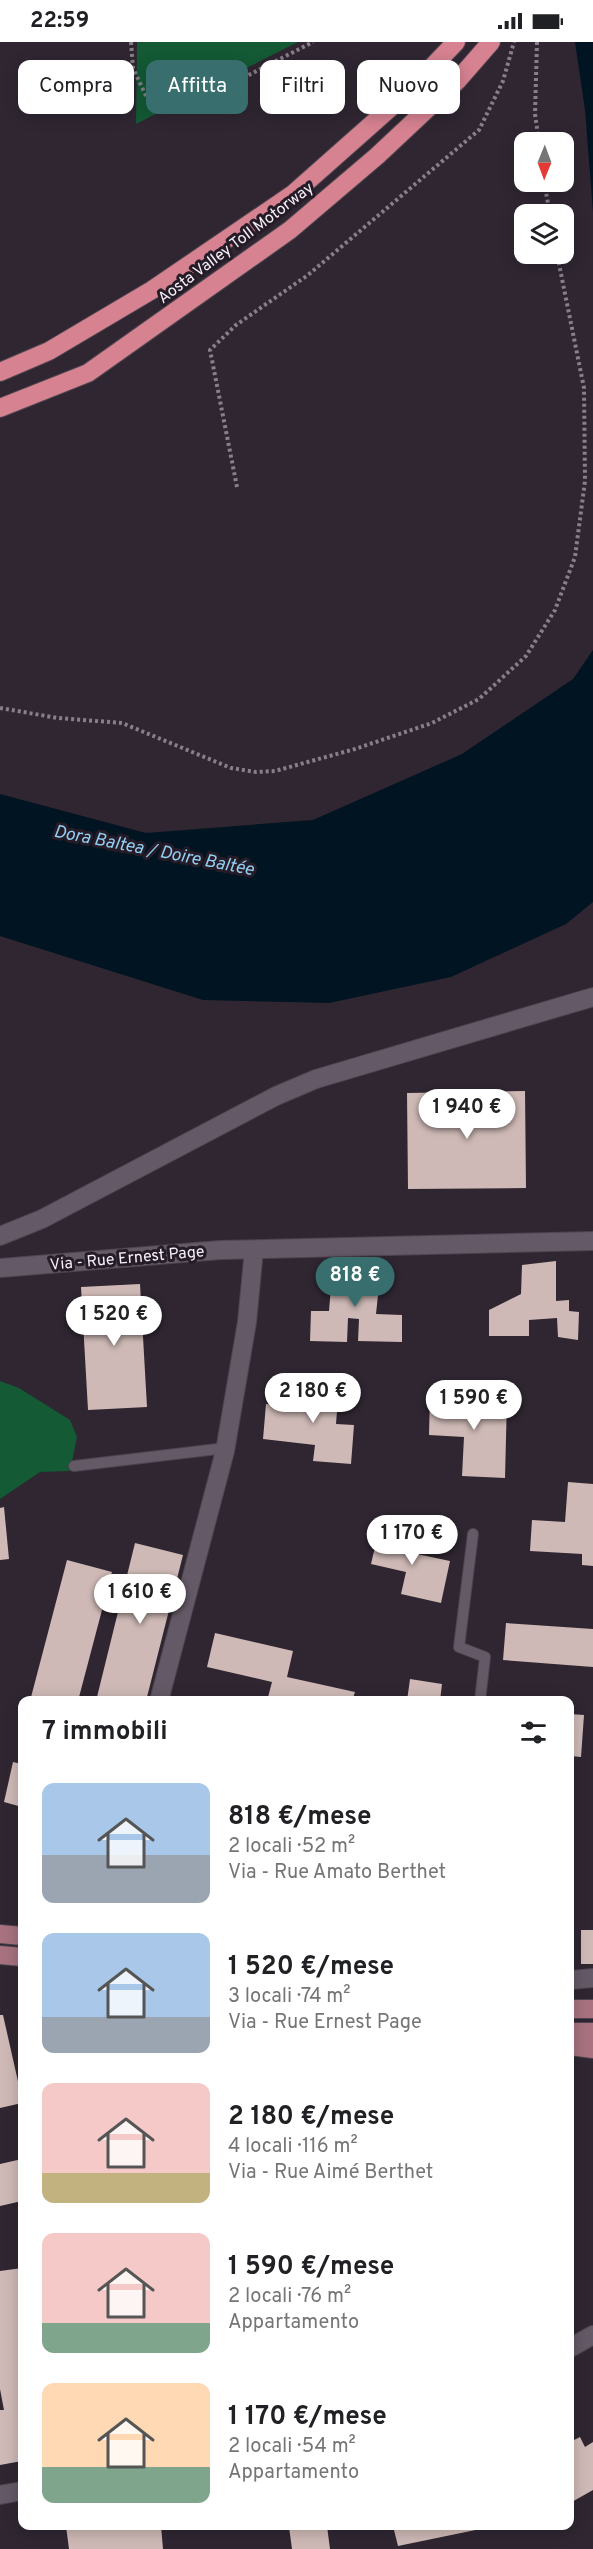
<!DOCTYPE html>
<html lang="it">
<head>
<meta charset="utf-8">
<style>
	:root { --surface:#fff; --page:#f6f6f6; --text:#202124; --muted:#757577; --accent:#386e6d }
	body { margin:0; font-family:Overpass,sans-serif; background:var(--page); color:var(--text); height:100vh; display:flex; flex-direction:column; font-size:22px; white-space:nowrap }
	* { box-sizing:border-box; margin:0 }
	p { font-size:20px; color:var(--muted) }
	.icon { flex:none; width:33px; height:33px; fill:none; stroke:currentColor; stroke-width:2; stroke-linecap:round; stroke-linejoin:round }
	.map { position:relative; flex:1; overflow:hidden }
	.panel { position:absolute; left:18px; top:1654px; width:556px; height:834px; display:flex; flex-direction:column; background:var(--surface); border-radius:12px; box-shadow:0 3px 15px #0003 }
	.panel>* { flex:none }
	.banner { position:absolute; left:18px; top:18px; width:558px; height:54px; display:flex; gap:12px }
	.needle { width:39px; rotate:181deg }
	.controls { position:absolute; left:514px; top:90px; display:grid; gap:12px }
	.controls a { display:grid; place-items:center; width:60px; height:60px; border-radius:12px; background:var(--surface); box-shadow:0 3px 15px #0003; font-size:30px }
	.price { position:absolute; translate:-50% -51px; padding:0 14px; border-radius:21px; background:#fff; color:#222; font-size:20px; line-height:39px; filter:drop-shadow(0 2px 3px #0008) }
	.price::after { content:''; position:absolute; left:50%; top:36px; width:18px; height:14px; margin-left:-9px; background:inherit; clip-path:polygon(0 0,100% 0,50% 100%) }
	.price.active { background:var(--accent); color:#fff }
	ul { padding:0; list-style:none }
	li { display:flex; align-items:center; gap:18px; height:150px; padding:0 24px }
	li span { display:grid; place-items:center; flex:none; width:168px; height:120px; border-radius:12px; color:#555 }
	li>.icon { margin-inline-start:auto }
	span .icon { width:72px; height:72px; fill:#fffc; stroke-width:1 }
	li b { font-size:26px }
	h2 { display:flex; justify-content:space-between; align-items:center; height:72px; padding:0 24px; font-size:26px }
	.chip { padding:0 21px; border-radius:12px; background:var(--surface); box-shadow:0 3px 15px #0003; font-size:21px; line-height:54px }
	.chip.active { background:var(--accent); color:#fff }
	.status { display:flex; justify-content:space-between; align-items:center; height:42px; padding:0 30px; background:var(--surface); direction:ltr }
	.status svg { height:16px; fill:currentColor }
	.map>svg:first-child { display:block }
</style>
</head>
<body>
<div class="status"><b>22:59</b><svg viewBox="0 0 49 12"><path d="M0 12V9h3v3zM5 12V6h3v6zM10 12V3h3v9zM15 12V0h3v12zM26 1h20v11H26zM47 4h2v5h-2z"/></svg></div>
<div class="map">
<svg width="593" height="2507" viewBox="0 0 593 2507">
	<rect width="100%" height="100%" fill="#2f2631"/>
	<path fill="#135a35" d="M137,0H298L136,82Z
		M0,1339L19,1346L70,1378L77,1395L70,1429L40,1430L0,1457Z"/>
	<path fill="#001422" d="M575,0H593V170L585,68Z
		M593,608V860L566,882L451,935L329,961L203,958L0,894V752L146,791L313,778L462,712L573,637Z"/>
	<path fill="#ceb9b6" d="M525,1049L526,1146L408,1147L407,1051Z
		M556,1219V1259L569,1258V1269L579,1270L578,1298L558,1295L557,1276L529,1278V1294H489V1268L521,1252L522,1223Z
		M333,1221L381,1225L376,1272L402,1273V1300L358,1299L359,1277L348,1276L347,1300L310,1299L311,1269H329Z
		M140,1242L147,1365L88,1368L81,1245Z
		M302,1340L339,1343L336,1382L354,1383L351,1422L313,1419L315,1403L263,1397L266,1362L300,1365Z
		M430,1353L507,1356L505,1436L462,1434L464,1395L429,1393Z
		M568,1440L593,1442V1524L582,1523V1512L530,1509L532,1478L565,1480Z
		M4,1465L9,1517L0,1518V1466Z
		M379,1488L420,1498L417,1512L450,1519L441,1561L401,1552L406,1530L371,1522Z
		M135,1501L183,1513L146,1659H96Z
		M67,1518L112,1530L78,1659H30Z
		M506,1581L593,1587V1625L503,1618Z
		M215,1591L293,1609L287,1635L355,1650L352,1659H267L272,1640L207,1625Z
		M410,1637L442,1642L440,1659H407Z
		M570,1672L584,1673L581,1715L570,1714Z
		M13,1720L22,1722V1765L4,1760Z
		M581,1888H593V1922H581Z
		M0,1973H3L22,2057V2061L0,2066Z
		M22,2117V2159L0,2164V2122Z
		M22,2226V2419L0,2423V2368H4L0,2347V2229Z
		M580,2395L585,2405L593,2400V2448L570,2461V2400Z
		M66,2484H161L163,2507H69Z
		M327,2484L330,2507H292L289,2485Z
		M393,2484H490V2485L398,2504Z"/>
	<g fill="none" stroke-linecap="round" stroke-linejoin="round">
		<defs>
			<path id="lane" d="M74,1424L226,1406
				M473,1492L459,1605L485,1615L480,1659"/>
			<path id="street" d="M159,1659L225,1409L247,1280L254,1208
				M570,1938L593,1936
				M570,2306L593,2293
				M0,2453L22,2449"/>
			<path id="secondary" d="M0,1194L42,1177L276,1054L316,1037L593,955
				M0,1226L220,1208L593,1199"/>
			<path id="primary" d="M0,1892L22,1894
				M0,1913L22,1915
				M570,1967H593
				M570,1990H593
				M570,2004L593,2007"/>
			<path id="highway" d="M0,330L49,309L152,248L293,152L407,51L456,0
				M0,366L88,331L290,188L377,114L457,39L491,0"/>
		</defs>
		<use href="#lane" stroke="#4c454e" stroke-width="12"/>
		<use href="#street" stroke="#4c454e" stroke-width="20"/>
		<use href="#secondary" stroke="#4c454e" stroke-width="20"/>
		<use href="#primary" stroke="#4c454e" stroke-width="20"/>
		<use href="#highway" stroke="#4c454e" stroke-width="20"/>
		<path stroke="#877f89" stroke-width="4" stroke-dasharray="3 3" stroke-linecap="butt" d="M131,0L133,26L147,56L172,63L204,56L313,0
			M537,0L535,72L539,100
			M544,140L550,172
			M237,445L210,308L236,283L308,233L479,88L503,39L514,0
			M0,666L58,676L122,681L231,726L256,730L275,729L355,707L432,681L479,657L526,614L555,568L575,515L585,439L584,346L557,212"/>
		<use href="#lane" stroke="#645966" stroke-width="10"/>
		<use href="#street" stroke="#645966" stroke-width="18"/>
		<use href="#secondary" stroke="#645966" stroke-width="18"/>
		<use href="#primary" stroke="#a87280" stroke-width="18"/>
		<use href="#highway" stroke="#d68291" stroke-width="18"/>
	</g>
	<g text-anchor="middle" stroke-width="6" stroke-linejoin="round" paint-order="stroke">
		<g font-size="16" fill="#f5eff7" stroke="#251c27">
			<text transform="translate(235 200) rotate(-37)" y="6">Aosta Valley Toll Motorway</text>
			<text transform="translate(127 1215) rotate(-5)" y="6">Via - Rue Ernest Page</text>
		</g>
		<g font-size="18" font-style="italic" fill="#91cff4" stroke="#251c27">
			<text transform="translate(154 808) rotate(11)" y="6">Dora Baltea / Doire Baltée</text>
		</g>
	</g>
</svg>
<div class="controls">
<a><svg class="needle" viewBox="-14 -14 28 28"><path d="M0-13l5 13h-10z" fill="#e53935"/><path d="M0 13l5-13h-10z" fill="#757577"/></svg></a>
<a><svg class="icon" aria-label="layers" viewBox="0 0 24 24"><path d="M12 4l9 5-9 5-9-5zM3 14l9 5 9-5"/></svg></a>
</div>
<b class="price" style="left:467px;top:1098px">1 940 €</b>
<b class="price active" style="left:355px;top:1266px">818 €</b>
<b class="price" style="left:114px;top:1305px">1 520 €</b>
<b class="price" style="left:313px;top:1382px">2 180 €</b>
<b class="price" style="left:474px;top:1389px">1 590 €</b>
<b class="price" style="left:412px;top:1524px">1 170 €</b>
<b class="price" style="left:140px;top:1583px">1 610 €</b>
<div class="banner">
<a class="chip">Compra</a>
<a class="chip active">Affitta</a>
<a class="chip">Filtri</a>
<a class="chip">Nuovo</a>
</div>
<section class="panel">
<h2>7 immobili<svg class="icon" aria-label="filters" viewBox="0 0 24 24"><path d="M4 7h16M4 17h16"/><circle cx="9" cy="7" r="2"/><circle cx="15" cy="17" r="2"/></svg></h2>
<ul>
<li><span style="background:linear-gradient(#a9c7e8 60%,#9aa5b1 0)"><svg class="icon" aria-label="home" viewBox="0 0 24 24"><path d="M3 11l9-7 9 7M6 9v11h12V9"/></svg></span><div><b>818 €/mese</b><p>2 locali · 52 m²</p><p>Via - Rue Amato Berthet</p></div></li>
<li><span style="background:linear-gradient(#a9c7e8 70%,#9aa5b1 0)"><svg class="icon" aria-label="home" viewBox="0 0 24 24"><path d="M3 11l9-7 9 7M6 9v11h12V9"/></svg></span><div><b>1 520 €/mese</b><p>3 locali · 74 m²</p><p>Via - Rue Ernest Page</p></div></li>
<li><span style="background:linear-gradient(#f6c9c9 75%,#c2b280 0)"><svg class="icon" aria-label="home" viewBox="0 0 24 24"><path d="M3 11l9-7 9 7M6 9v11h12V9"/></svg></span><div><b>2 180 €/mese</b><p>4 locali · 116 m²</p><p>Via - Rue Aimé Berthet</p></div></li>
<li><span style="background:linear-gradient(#f6c9c9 75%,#7fa58c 0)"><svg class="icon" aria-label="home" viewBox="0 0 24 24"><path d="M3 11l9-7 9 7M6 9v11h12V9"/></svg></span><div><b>1 590 €/mese</b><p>2 locali · 76 m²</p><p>Appartamento</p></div></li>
<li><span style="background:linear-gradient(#ffd9b3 70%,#7fa58c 0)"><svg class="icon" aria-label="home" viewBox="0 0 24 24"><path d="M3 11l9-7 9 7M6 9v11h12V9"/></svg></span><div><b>1 170 €/mese</b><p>2 locali · 54 m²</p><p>Appartamento</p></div></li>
</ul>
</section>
</div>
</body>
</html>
